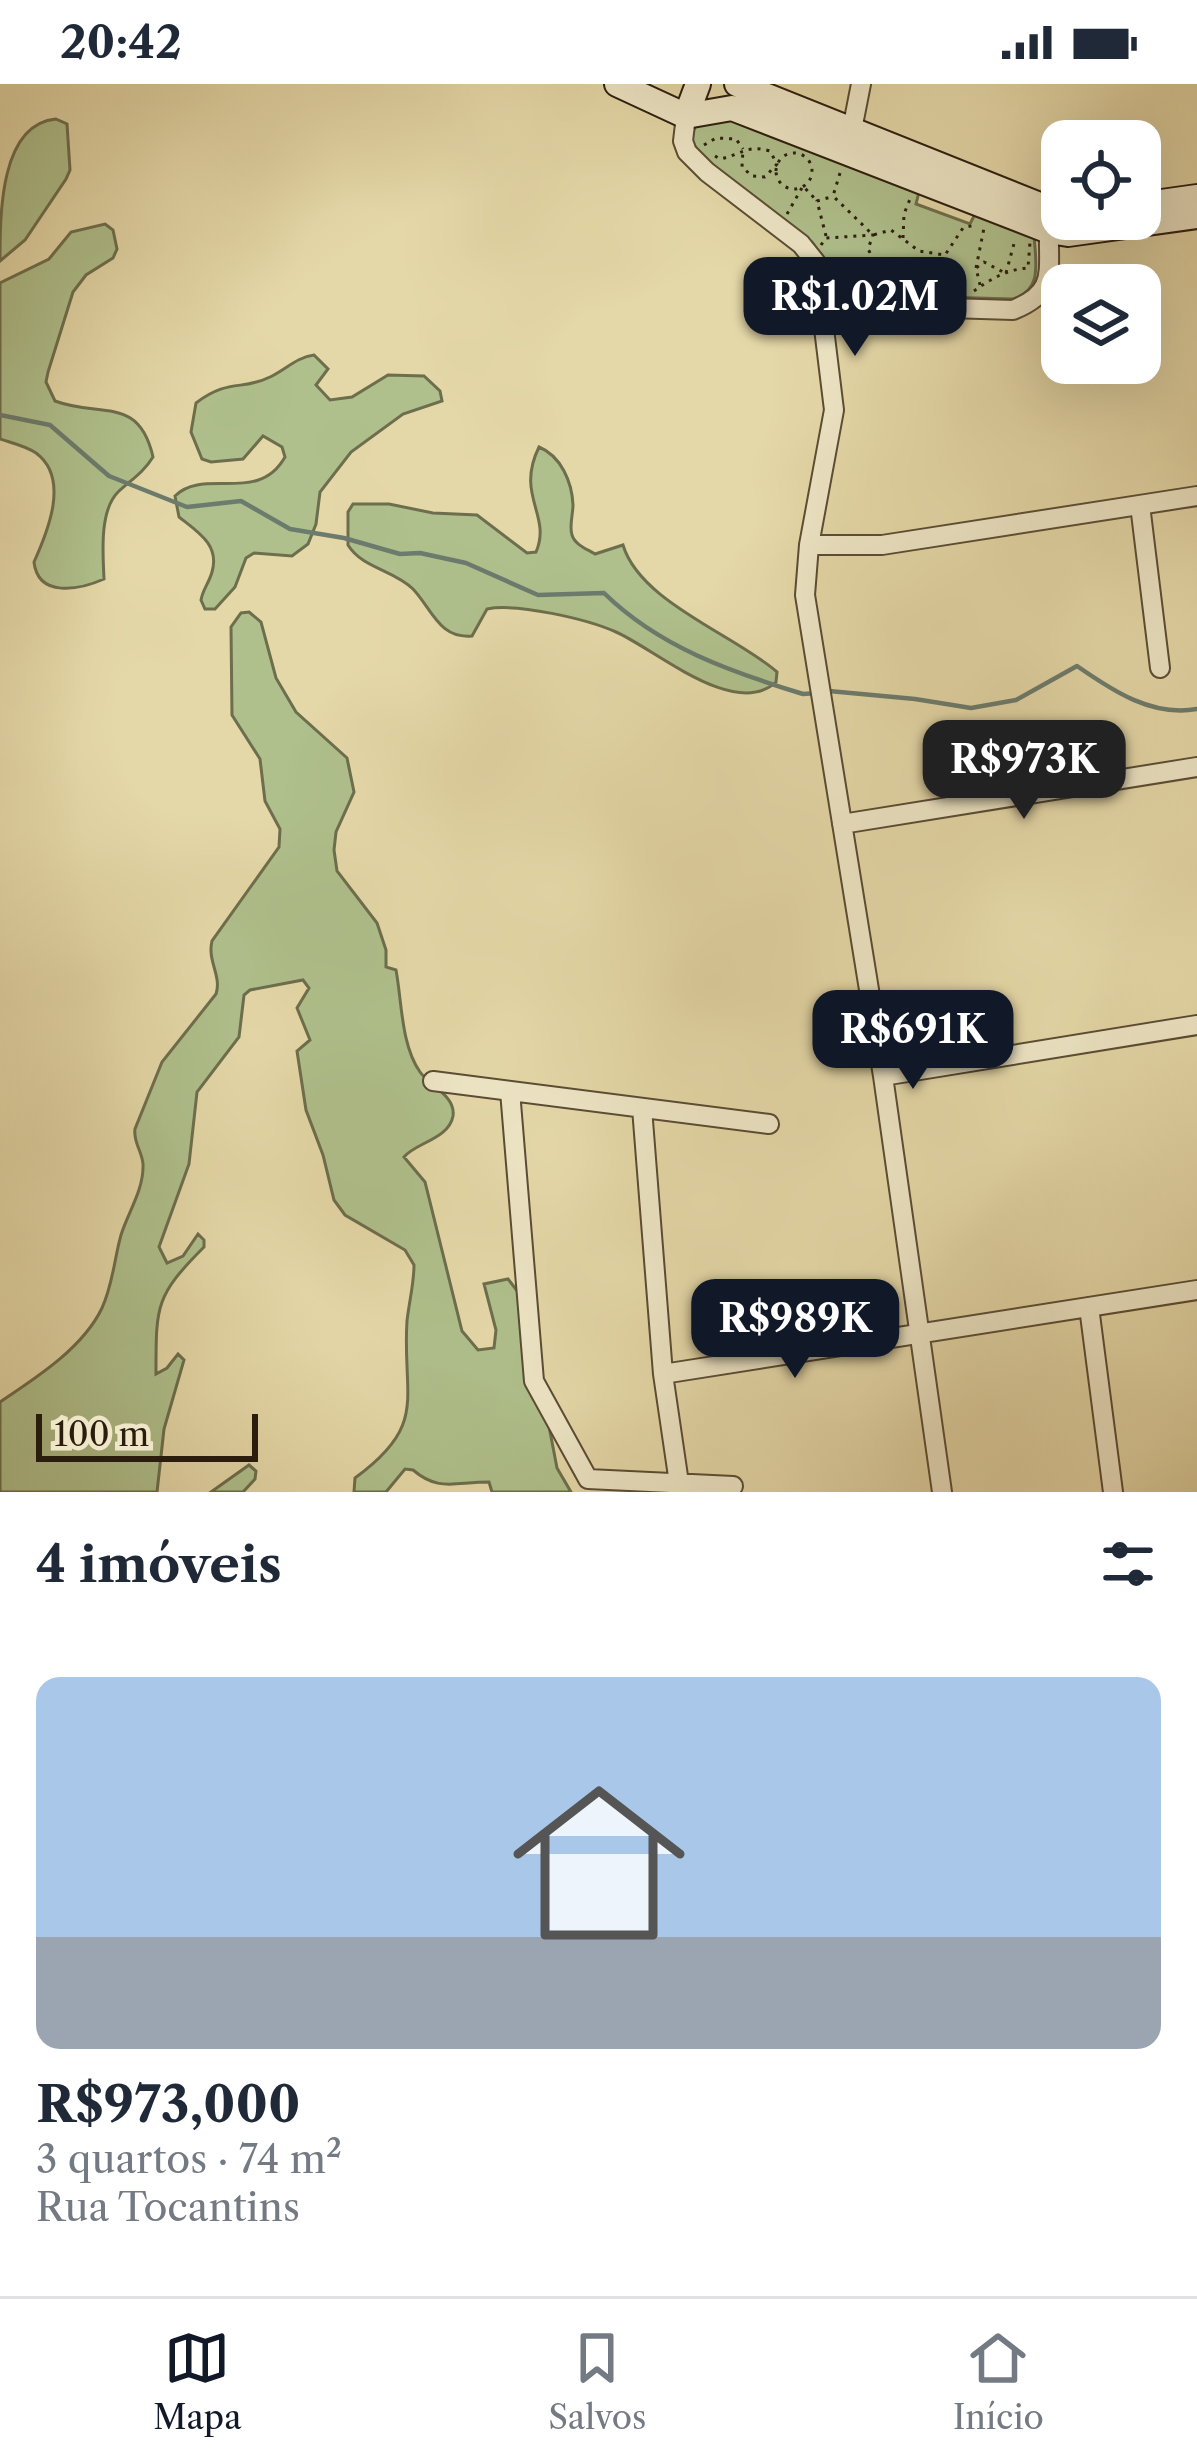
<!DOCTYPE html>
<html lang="pt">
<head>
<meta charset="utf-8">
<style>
	:root { --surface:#fff; --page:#f2f2f3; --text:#1f2937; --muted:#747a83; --line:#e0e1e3; --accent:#111827 }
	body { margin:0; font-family:"Libre Caslon Text",serif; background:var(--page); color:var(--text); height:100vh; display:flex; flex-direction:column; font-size:45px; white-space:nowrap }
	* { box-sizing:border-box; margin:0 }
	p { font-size:39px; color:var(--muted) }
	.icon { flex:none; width:66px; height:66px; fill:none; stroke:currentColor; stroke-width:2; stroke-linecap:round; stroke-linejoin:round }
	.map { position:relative; height:1408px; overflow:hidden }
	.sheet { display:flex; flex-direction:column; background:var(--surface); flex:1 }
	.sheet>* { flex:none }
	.fabs { position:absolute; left:1041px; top:36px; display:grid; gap:24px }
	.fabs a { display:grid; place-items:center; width:120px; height:120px; border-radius:24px; background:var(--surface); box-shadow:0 12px 48px #0002; font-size:60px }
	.scale { position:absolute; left:36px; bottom:30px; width:222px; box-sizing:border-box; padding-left:12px; border:6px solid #2b1d0e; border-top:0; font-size:33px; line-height:42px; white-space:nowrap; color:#2b1d0e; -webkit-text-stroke:9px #eee6c6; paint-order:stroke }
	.price { position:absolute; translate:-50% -102px; padding:0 27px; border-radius:24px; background:var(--accent); color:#fff; font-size:39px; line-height:78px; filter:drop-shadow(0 3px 6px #0008) }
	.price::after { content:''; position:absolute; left:50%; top:72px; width:36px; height:27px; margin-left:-18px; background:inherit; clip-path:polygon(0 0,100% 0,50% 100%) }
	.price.on { background:#222; color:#fff }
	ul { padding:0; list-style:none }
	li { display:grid; align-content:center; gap:24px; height:636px; padding:0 36px }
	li+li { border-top:3px solid var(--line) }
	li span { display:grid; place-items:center; height:372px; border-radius:24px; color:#555 }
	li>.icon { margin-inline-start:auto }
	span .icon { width:216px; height:216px; fill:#fffc; stroke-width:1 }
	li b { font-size:51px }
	h2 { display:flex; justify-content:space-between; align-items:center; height:144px; padding:0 36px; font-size:51px }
	.status { display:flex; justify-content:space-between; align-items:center; height:84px; padding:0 60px; background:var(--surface); direction:ltr }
	.status svg { height:33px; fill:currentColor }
	.tabs { display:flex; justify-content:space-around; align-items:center; height:168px; border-top:3px solid var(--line); background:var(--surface); font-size:33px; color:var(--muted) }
	.tabs a { display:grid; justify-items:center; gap:6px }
	.tabs .on { color:var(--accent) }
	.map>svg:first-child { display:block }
</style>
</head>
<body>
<div class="status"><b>20:42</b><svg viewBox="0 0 49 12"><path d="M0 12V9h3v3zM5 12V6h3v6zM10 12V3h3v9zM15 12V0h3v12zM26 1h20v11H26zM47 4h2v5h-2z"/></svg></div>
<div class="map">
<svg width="1197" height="1408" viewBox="0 0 1197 1408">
	<rect width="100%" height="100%" fill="#e5d8a8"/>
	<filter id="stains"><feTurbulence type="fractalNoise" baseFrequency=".00167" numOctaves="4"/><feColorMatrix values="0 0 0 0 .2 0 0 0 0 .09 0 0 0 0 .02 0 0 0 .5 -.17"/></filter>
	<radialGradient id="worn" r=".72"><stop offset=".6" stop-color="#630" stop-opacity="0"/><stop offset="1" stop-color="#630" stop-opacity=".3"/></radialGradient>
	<path fill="#afc08c" stroke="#6d6e4d" stroke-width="3" d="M731,33L920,104L916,120L970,140L976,128L1034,149C1035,176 1044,206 1013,215L834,210V188L812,158L701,72L690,54L698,37Z
		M56,35L67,40L70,86L66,95L25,156L0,177C0,130 0,40 56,35Z
		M105,140L113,146L117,165L113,174L86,191L73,208L48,288L46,298L55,317C100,334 139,311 153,373C143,389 132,395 118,408C99,427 103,471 104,495C79,506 38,514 34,478C48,447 70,394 36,369C26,362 12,359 0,355V199L49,175L71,148Z
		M314,271L328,285L316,301L330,316L352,313L388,291L424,292L440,307L442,317L403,330L351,368L320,408L316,440L308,460L292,472L254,469L246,474L235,503L215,525H205L201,516C203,505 209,499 212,488C220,461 198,448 179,433L175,412C204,383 258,421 285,373L282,363L263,352L243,375L211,378L202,375L191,348L196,319C229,294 242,307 270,293C285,286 297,273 314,271Z
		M539,363C561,372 572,398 573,421C573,430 569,443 572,451C575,461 587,465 595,470L623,461C640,518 735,551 777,588L776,598C735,636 655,565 616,548C587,535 517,519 487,525L472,552C439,555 432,525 413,505C394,486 362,484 348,461V428L353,420H389L433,429L477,431L527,469L536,468C552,431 515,412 539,363Z
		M249,528L261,538L276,594L296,628L347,674L354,708L336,748L334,766L337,787L377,839L386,866V883L396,886C402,918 401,961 420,988C429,1001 456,1012 453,1032C449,1055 415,1059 404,1073L425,1098L462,1247L478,1266L494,1264L496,1246L484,1200L508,1195L525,1217L557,1384L571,1408H492L489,1398C454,1398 439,1408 413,1386L405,1385L386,1408H354L355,1394C429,1340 402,1314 407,1237C409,1218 414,1200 414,1181L405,1166L345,1131L334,1116L323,1071L306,1026L297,967L310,956L297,924L309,904L303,896L250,906L244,911L239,953L197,1008L189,1080L159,1163L167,1179L183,1172L198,1150L204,1156V1163C155,1212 156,1222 156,1290L167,1284L178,1270L184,1276L164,1345L157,1408H0V1318C36,1294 83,1264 102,1224C113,1200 114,1176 121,1151C128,1128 144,1106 143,1080C142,1067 133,1058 135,1045L162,978L216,910C222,892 207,877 212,857L279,763L280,745L265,717L260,675L232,631L231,543L241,529Z
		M249,1381L256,1387L255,1395L243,1408H211Z"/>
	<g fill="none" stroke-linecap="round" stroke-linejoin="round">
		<path stroke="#6b7b6d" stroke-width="4.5" d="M0,331L50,341L109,392L187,423L241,417L290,445L344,454L400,470L420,469L466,479L538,511L604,509C659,563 731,588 803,610L818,609
			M829,607L915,615L971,624L1016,616L1077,582C1113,607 1152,633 1197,625"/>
		<defs>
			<path id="street" d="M686,32L683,57L687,68L707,88L801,160L817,180L821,220
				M850,56L861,0
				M1140,421L1160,584
				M809,461H882L1197,412
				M842,740L1197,683
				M883,992L1197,941
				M433,997L769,1040
				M510,1007L534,1297L588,1395L733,1402
				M642,1024L663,1290L679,1399
				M1089,1223L1113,1408
				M663,1290L1197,1206
				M942,1408L883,992L805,511L809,461L834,326L821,220L1013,226C1057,208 1048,189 1049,147"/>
			<path id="secondary" d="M617,0L686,32L732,24L1049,147L1068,150L1197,132
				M737,0L1062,130
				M686,32L698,0
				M1140,121L1197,113"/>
		</defs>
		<use href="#street" stroke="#5a4c34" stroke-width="22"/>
		<use href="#secondary" stroke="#2b1d0e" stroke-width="28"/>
		<path stroke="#2b1d0e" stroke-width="3" stroke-dasharray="3 6" stroke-linecap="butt" d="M704,61L716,54L736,55L743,65
			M776 87a18 18 0 1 1 36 0a18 18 0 1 1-36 0Z
			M715,72L720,75C740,71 748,60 770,67L777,80L765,93L752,92L742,83L743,65
			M840,89L833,112L873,151L891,146L919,167L945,171L963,144L975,141
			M787,130L803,102L817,117
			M826,152L817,117L831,113
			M903,154L904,130L910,115
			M821,161L826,154L873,151L868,165L876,180
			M833,177L838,183L840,202
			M976,184L984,144
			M1006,189L1015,156
			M980,201L976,184L984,178L1005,189
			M870,205L864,193L869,183L877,181L898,194C922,188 939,185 956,205
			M974,207C990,195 1009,185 1028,184L1030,158"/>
		<use href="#street" stroke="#eee6c6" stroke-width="18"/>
		<use href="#secondary" stroke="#eee6c6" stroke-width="24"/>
	</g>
	<rect width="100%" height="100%" filter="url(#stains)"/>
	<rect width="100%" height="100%" fill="url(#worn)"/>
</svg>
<div class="fabs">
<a><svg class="icon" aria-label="locate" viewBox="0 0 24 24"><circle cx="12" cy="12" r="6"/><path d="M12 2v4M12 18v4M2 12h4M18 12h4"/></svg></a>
<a><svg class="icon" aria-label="layers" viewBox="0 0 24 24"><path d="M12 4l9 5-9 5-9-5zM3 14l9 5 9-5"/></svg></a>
</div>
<div class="scale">100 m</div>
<b class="price" style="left:855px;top:275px">R$1.02M</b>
<b class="price on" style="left:1024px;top:738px">R$973K</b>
<b class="price" style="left:913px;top:1008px">R$691K</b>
<b class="price" style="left:795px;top:1297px">R$989K</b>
</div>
<section class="sheet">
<h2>4 imóveis<svg class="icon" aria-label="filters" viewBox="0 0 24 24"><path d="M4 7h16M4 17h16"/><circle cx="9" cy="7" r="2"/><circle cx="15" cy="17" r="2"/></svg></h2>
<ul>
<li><span style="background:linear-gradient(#a9c7e8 70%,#9aa5b1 0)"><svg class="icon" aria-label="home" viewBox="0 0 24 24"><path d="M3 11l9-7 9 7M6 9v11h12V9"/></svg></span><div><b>R$973,000</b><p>3 quartos · 74 m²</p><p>Rua Tocantins</p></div></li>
</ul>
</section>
<nav class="tabs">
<a class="on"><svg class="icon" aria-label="map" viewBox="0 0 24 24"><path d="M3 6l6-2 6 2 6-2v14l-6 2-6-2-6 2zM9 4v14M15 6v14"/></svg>Mapa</a>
<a><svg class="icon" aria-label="saved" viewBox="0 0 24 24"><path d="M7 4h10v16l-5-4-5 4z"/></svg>Salvos</a>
<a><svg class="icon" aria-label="home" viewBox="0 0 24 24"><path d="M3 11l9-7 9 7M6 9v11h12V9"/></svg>Início</a>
</nav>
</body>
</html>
